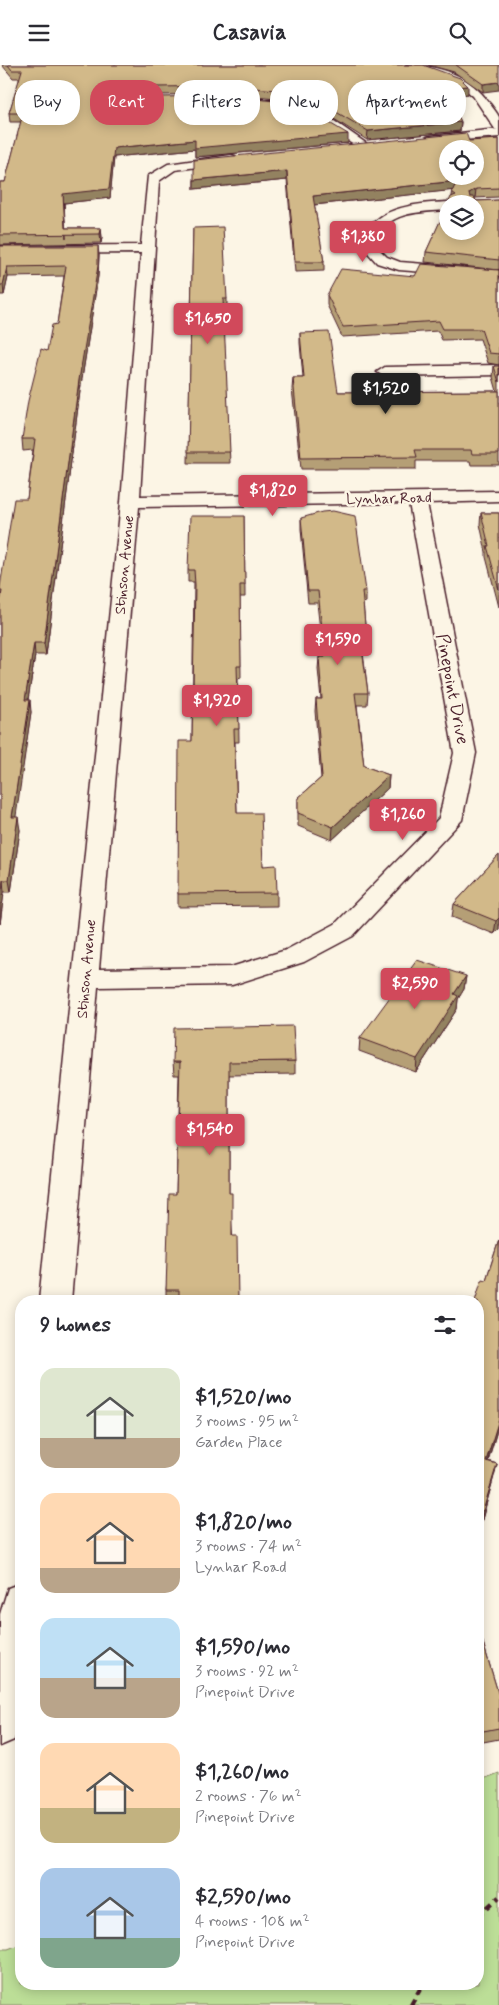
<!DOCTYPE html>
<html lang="en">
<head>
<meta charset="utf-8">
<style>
	:root { --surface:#fff; --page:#f7f7f7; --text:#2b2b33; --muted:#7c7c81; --accent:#d1495b }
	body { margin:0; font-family:Mynerve,sans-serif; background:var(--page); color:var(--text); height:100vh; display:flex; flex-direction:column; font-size:19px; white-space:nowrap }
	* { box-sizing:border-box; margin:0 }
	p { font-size:16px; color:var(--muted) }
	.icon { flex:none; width:28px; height:28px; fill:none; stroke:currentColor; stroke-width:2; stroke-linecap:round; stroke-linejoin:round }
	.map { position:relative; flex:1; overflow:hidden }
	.sheet { position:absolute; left:15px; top:1230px; width:469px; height:695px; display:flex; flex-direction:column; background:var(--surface); border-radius:20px; box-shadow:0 2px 12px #0003 }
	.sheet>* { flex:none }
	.top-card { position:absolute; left:15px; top:15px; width:470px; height:45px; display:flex; gap:10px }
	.fabs { position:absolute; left:439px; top:75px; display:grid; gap:10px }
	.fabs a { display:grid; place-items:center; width:45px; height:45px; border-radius:50%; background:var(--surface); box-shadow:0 2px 12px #0003; font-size:25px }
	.price { position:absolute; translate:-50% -42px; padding:0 11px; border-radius:5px; background:var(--accent); color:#fff; font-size:16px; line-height:32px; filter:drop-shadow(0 1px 2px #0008) }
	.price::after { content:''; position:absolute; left:50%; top:30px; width:15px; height:11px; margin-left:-8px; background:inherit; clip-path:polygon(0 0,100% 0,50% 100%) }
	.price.selected { background:#222; color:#fff }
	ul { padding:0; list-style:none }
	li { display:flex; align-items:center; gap:15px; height:125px; padding:0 25px }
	li span { display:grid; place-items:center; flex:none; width:140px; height:100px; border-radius:15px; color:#555 }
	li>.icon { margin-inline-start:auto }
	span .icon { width:60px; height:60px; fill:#fffc; stroke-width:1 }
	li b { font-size:21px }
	h2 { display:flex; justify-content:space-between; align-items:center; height:60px; padding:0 25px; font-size:21px }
	.chip { padding:0 18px; border-radius:20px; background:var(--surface); box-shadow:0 2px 12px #0003; font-size:18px; line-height:45px }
	.chip.selected { background:var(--accent); color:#fff }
	header { display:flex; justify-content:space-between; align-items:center; height:65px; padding:0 25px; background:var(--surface); font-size:22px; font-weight:700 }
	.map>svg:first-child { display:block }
</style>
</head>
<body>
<header><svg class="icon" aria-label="menu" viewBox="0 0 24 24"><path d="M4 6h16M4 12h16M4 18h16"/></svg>Casavia<svg class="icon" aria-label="search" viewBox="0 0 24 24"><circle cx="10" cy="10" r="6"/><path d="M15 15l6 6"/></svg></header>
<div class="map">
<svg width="499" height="1940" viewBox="0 0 499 1940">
	<rect width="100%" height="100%" fill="#fcf5e5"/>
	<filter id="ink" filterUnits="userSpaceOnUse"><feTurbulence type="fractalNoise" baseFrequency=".02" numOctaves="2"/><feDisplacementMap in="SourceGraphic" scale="10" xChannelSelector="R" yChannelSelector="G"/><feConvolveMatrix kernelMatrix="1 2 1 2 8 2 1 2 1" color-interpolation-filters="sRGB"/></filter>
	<g filter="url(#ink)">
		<path fill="#bcde97" stroke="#837e61" d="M499,1708V1940H0V1884H8L21,1879V1919H478V1716Z"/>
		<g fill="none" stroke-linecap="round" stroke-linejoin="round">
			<defs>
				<path id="minor" d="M406,0C440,0 470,10 490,39C493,43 497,48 499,52C499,57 499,66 499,72L427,78L425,75L427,72L431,71L498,64H495L473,31L460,20Z
					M261,34L304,41L327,51L370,81L368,84C357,86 332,64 321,57C301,44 279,45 257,39L255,37Z
					M231,90L235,91L237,94L235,97L175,105L159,116L140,431L499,426V436L427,438L476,688L462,755L353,871L304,897L232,920L98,922L71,1236H39L121,437L141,188L0,189V181L141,180L148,111L168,99ZM409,438L454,688L439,753L335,859L286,885L231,902L99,904L139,442Z
					M448,137L453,139H448V145C419,147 383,146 375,180L387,192L400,197L499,205V213L399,205L377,198L361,180C371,141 414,139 448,137Z
					M499,300V310L385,312L377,307L385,302Z
					M21,1518V1651L14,1675L0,1681V1549L8,1523Z"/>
			</defs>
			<use href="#minor" stroke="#4a1f2b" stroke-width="3"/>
			<path stroke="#4a1f2b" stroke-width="4.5" stroke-dasharray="7 5.5" stroke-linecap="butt" d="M478,1851L499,1832
				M411,1940L423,1919"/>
			<use href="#minor" fill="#fcf5e5" fill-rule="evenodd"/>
		</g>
		<path fill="#b59f76" stroke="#4a1f2b" d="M2,0H423L468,29L449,31L461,57L460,66L367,75L323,47L288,34L231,29L156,30L155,31L348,78L195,92V84L114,92L110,133L64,138L65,163H101L102,173L101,178L0,180V117H5L21,57H10L9,48L20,13H13Z
			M428,0H499L483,27L454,7Z
			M499,74V132L475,133L476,136L499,135V205L425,197L426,187L452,131L453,125L314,140L324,197V206L295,207L287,115L194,124V115L469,76Z
			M193,163L227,234V244H223L230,398H188Z
			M0,181L99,190L98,211L80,326L46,590H35L28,635L31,647L15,752L20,765L11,827H4L0,859V522L27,434L33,385L23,386L22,374L47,286L57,259L64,211L8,212L4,230H0Z
			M499,205V300L488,298L480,274L442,275L438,266L342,272L327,240V230L415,211Z
			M300,268L338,327L497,326L493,312L494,301H499V400H471L470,396H416V404H301L292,324L293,313H303L300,278Z
			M481,448H499V542L486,492V487L480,459Z
			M244,451L245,532H240L241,613L238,614L239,677H235L237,748L277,828V841L178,842V829L192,676L194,517H188V505Z
			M301,453L366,526V537L363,538L365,560L364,580H362L368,628L367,640H357L364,701L389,710L388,723L332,775L298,761V733L321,713L315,646L316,634H321L318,604L319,592H323L317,538H308L301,464Z
			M499,790V864L494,869L452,852L454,839Z
			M466,911L464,924L458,934L457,944L416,1007L359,986L360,973Z
			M295,996V1009L229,1010V1128L238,1236H166V1225L176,1129L179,1010H174L173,997Z
			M499,1175V1359L488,1396L497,1399L494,1411L481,1458L478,1457V1236L486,1215Z
			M478,1561L499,1631V1674L478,1678Z"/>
		<path fill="#938260" stroke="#4a1f2b" d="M499,17V25L483,27V19Z
			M468,21V29L445,32V23Z
			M156,22V30L149,35V26Z
			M461,57L460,66L367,75L368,66Z
			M348,69V78L195,92V84L114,92L110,133L64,138L66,173L63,129L114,83L195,75Z
			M287,106V115L194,124V115Z
			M457,116L456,125L313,140V131Z
			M476,124L475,133L468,137L469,128Z
			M101,163L102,173L101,178L100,169Z
			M98,181L99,190L98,211L80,326L46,590L44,578L79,315Z
			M7,202L8,212L4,230L3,220Z
			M34,578L35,590L26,647L25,635Z
			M30,635L31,647L14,765L12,752Z
			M389,710L388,723L332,775L333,762Z
			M18,752L20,765L11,827L9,815Z
			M3,815L4,827L0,859V834Z
			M499,853V864L494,869L496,856Z
			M466,911L464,924L458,934L457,944L416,1007L417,994L454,929Z
			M499,1354V1359L484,1408L486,1396Z
			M497,1399L494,1411L481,1458L483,1446Z"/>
		<path fill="#d2b989" stroke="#4a1f2b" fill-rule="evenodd" d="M8,0H423L460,13L468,21L445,23L461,57L368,66L323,39L288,26L231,21L156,22L149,26L151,30L159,32L229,31L284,37L316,50L348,69L195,83V75L114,83L109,124L63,129L65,163H101L100,169L0,170V117H5L23,48H9L22,5H12Z
			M456,0H499V17L483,19Z
			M466,68L469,76L499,74V123L476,124L469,128L470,132H474L476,136L499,135V195L426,187L451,132L456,130L452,127L457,116L313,131L324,197H295L287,106L194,115V95ZM448,84H475V111H448ZM448,139H475V166H448Z
			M223,162L227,234H223L230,387H188L193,163Z
			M0,181H98V201L79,315L44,578H34L25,635H30L12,752H18L9,815H3L0,834V538L2,526H0V522L14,434H27L35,374H22L28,336L41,284L47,286L52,260L57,259L66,201L7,202L3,220H0Z
			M421,199L499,205V289L489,288L481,264H443L439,256L343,262L327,230L341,204L415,211Z
			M329,267L338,327L499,326V389H472L471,385H415L417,392L301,393L293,313H304L300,268Z
			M494,301H499V317Z
			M333,446L355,451L366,526H362L365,560V568H360L368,628H355L364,701L389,710L333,762L298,748V733L322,712L316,634H322L319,592H325L318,526H308L301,453L322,447Z
			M481,448H499V525L487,481H489Z
			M190,451H244L245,520H240L241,601H237L239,664H234L237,748H261L263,801L276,800L277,828L178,829L179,676H192L195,520L194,505H188Z
			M499,790V853L496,856L454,839Z
			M417,895L466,911L454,929L458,931L417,994L360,973Z
			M293,961L295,996L229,997V1128H232V1171H237L238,1236H179V1225H166L169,1129H176L180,997H173L174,963Z
			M499,1175V1354L486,1396L497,1399L483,1446L478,1444V1236H475L482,1214L486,1215Z
			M478,1561L499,1631V1663L478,1667Z"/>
	</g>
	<g text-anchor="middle" stroke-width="5" stroke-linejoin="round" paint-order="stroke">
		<g font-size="15" fill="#4a1f2b" stroke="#fcf5e5">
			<text transform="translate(389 433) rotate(-1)" y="5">Lynhar Road</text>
			<text transform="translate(124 500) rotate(-85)" y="5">Stinson Avenue</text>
			<text transform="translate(86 904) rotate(-85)" y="5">Stinson Avenue</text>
		</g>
		<g font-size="18" fill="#4a1f2b" stroke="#fcf5e5">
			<text transform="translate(453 624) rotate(79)" y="6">Pinepoint Drive</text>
		</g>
	</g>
</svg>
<div class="fabs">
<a><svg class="icon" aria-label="locate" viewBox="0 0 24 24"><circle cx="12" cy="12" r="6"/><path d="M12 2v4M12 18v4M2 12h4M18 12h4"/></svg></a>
<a><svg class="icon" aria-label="layers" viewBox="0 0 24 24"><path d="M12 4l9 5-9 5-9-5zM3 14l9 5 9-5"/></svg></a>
</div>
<b class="price" style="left:363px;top:198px">$1,380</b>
<b class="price" style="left:208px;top:280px">$1,650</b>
<b class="price selected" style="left:386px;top:350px">$1,520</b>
<b class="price" style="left:273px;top:452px">$1,820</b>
<b class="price" style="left:338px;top:601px">$1,590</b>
<b class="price" style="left:217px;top:662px">$1,920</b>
<b class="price" style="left:403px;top:776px">$1,260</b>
<b class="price" style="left:415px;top:945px">$2,590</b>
<b class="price" style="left:210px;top:1091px">$1,540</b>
<div class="top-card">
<a class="chip">Buy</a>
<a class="chip selected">Rent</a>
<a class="chip">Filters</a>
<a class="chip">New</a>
<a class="chip">Apartment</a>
</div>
<section class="sheet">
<h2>9 homes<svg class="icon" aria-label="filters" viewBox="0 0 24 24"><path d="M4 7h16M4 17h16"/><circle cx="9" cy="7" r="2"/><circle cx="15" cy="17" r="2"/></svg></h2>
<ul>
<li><span style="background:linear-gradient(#dfe7d0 70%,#b9a48a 0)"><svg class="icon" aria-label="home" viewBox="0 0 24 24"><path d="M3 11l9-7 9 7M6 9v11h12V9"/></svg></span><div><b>$1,520/mo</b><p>3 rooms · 95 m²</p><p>Garden Place</p></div></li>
<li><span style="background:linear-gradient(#ffd9b3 75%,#b9a48a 0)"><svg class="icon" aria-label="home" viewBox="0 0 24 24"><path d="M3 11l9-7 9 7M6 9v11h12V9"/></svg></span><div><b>$1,820/mo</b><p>3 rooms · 74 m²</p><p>Lynhar Road</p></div></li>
<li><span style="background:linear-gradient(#bfe0f5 60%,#b9a48a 0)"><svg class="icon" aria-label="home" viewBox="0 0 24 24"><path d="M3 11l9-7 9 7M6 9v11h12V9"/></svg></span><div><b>$1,590/mo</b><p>3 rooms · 92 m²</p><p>Pinepoint Drive</p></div></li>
<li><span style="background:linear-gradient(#ffd9b3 65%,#c2b280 0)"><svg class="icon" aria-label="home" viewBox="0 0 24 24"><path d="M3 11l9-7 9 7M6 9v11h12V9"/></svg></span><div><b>$1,260/mo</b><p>2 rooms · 76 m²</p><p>Pinepoint Drive</p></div></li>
<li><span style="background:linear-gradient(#a9c7e8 70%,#7fa58c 0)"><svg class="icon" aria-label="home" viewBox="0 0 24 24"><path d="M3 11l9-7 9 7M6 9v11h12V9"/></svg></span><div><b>$2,590/mo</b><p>4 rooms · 108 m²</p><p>Pinepoint Drive</p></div></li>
</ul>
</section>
</div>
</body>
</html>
